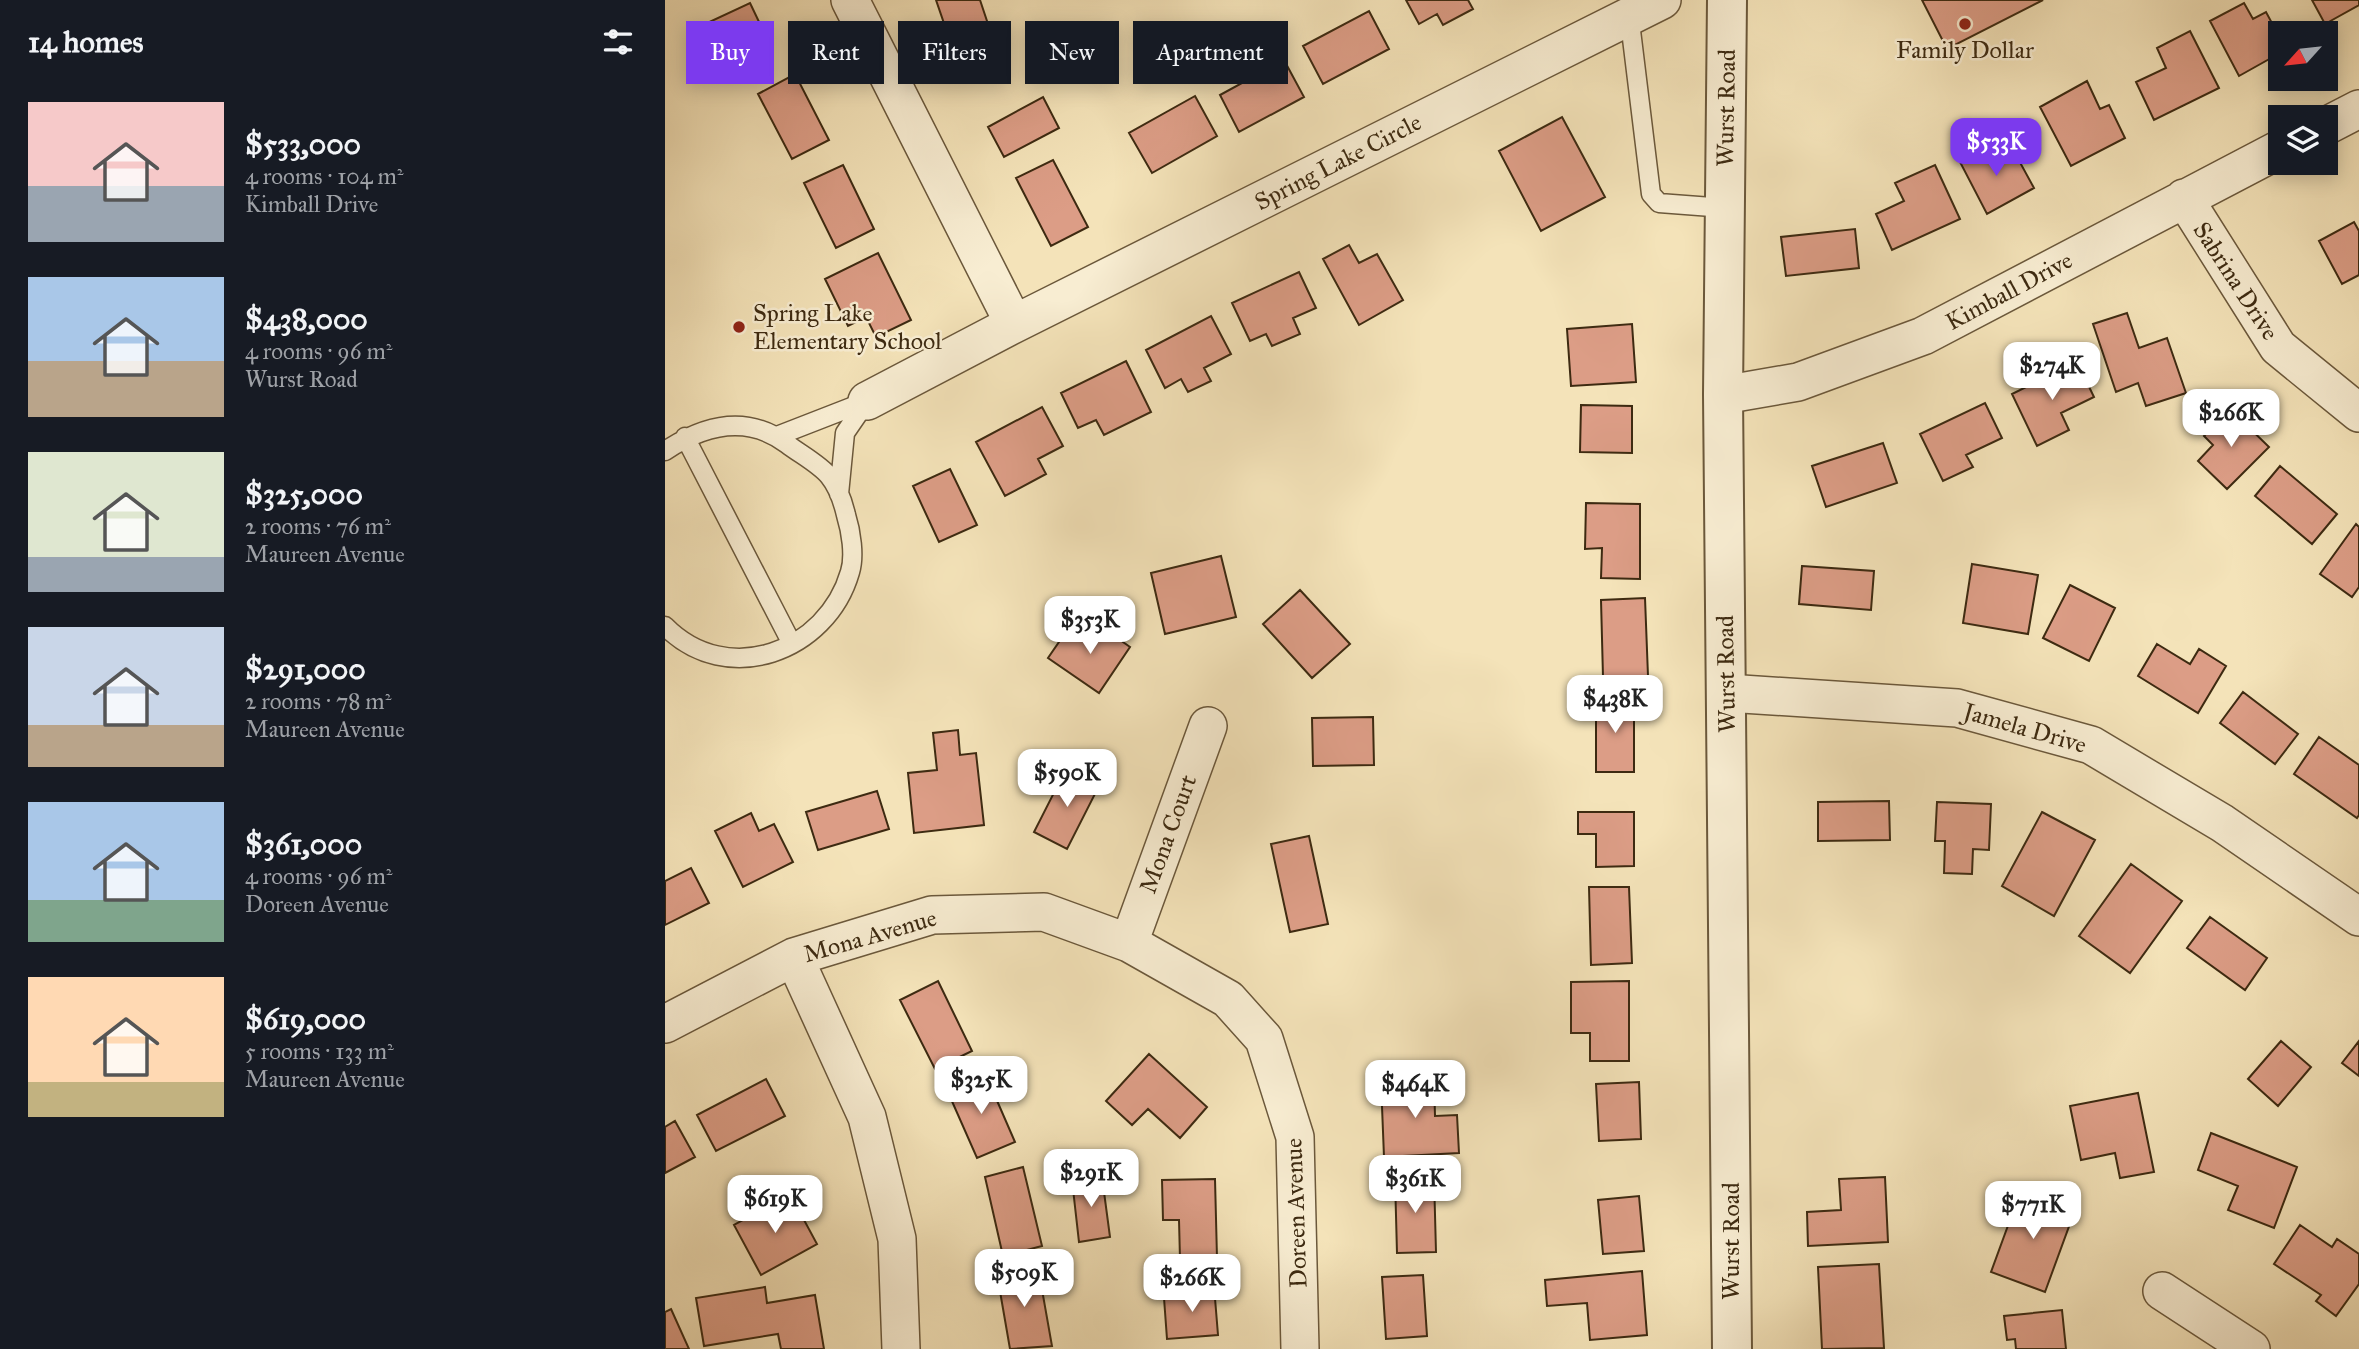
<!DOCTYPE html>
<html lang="en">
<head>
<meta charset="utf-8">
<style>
	:root { --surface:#171b24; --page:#20242c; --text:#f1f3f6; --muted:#9ea1a6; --accent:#7c3aed }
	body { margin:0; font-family:"IM FELL Great Primer",serif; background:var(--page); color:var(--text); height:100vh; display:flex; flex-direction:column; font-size:26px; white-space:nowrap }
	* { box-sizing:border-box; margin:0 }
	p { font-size:23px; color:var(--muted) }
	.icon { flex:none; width:38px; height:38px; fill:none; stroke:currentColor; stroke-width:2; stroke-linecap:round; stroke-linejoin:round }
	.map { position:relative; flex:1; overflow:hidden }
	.side { display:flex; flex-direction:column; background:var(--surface); width:665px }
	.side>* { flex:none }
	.banner { position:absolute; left:21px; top:21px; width:665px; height:63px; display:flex; gap:14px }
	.needle { width:46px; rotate:243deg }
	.fabs { position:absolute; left:1603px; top:21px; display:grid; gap:14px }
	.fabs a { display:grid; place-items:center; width:70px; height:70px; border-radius:0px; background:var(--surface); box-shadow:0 4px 18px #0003; font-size:35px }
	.price { position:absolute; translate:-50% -60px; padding:0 16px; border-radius:14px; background:#fff; color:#222; font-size:23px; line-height:46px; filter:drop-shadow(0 2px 4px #0008) }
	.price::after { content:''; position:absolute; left:50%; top:42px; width:21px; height:16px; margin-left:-10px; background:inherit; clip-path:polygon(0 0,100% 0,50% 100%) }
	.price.on { background:var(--accent); color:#fff }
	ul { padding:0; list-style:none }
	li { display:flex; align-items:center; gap:21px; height:175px; padding:0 28px }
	li span { display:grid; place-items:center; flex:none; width:196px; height:140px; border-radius:0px; color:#555 }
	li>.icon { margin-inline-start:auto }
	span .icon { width:84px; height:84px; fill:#fffc; stroke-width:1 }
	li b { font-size:30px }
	h2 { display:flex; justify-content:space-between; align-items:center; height:84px; padding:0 28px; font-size:30px }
	.pill { padding:0 24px; border-radius:0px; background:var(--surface); box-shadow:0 4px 18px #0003; font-size:24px; line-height:63px }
	.pill.on { background:var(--accent); color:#fff }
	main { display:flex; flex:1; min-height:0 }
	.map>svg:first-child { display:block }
</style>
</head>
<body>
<main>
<section class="side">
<h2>14 homes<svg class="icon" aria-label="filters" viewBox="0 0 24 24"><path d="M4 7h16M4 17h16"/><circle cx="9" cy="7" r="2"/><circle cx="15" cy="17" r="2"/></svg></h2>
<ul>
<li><span style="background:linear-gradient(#f6c9c9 60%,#9aa5b1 0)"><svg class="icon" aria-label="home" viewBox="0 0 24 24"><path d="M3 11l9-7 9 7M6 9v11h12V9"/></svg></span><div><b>$533,000</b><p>4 rooms · 104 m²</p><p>Kimball Drive</p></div></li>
<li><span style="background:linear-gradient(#a9c7e8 60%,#b9a48a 0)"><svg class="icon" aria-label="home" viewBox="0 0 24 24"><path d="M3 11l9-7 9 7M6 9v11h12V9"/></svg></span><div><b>$438,000</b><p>4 rooms · 96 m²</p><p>Wurst Road</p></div></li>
<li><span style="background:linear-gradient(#dfe7d0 75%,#9aa5b1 0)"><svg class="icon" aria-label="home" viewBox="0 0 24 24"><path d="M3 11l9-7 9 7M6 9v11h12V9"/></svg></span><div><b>$325,000</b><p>2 rooms · 76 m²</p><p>Maureen Avenue</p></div></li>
<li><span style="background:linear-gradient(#c9d6e8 70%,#b9a48a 0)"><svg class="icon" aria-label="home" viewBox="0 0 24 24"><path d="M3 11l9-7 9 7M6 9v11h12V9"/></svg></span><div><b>$291,000</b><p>2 rooms · 78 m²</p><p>Maureen Avenue</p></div></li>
<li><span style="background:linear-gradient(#a9c7e8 70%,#7fa58c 0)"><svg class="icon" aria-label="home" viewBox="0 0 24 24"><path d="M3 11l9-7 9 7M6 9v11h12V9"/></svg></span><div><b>$361,000</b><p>4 rooms · 96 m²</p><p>Doreen Avenue</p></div></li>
<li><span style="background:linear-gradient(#ffd9b3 75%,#c2b280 0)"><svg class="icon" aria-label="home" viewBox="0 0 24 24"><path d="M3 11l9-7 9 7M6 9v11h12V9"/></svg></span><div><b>$619,000</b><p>5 rooms · 133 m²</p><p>Maureen Avenue</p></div></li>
</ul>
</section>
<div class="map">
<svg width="1694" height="1349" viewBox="0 0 1694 1349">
	<rect width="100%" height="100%" fill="#f4e3b9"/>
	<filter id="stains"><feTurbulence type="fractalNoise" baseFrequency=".00286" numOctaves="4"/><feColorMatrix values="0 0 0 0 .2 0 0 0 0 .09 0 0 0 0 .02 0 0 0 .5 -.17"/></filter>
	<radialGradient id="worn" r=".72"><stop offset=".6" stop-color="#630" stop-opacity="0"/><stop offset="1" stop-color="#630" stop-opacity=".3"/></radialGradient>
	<path fill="#dc9d86" stroke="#3d2a11" stroke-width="2" d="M271,0H315L334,57L295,70Z
		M741,0H803L808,9L778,25L772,14L754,24Z
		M1257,0H1378L1282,49Z
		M1647,0H1694V5L1660,24Z
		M85,3L105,45L44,73L25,31Z
		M1579,3L1588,19L1601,12L1615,38V53L1574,76L1545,21Z
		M704,11L724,49L658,84L638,46Z
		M1525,31L1554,88L1489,120L1471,82L1501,68L1492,48Z
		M619,60L639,97L574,132L555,95Z
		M130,74L164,140L127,159L93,94Z
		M1422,81L1435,109L1444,105L1460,138L1406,166L1375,107Z
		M530,96L552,136L487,173L464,133Z
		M378,97L394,128L339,157L323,127Z
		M897,117L940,197L876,231L834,151Z
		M1328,144L1338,162L1351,155L1369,188L1322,214L1295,162Z
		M388,160L423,227L386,246L351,178Z
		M178,165L209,229L171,248L139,183Z
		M1270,165L1295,219L1227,250L1211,214L1239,201L1230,183Z
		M1689,222L1694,231V275L1677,284L1654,241Z
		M1190,229L1194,268L1121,276L1116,237Z
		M684,245L694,263L712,254L738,300L694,325L658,259Z
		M213,253L246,320L211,337L201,317L183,326L160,279Z
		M634,272L651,308L628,318L635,334L607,346L601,334L585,341L567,303Z
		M1462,313L1474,348L1502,338L1521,393L1481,406L1473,383L1451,392L1428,324Z
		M546,316L566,354L539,368L546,381L523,392L516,379L500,388L481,350Z
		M967,324L971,382L906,386L902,329Z
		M461,361L486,412L439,435L431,420L413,428L396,393Z
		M1412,362L1429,397L1396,413L1404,430L1372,446L1347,394Z
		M1320,403L1337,438L1301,455L1308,467L1278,481L1255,434Z
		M916,405L967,406V453L915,452Z
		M377,407L398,446L373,459L381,474L340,496L311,442Z
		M1565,409L1604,447L1562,489L1533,461L1548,445L1539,436Z
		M1218,443L1232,483L1161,507L1147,466Z
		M1615,466L1672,514L1647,544L1590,496Z
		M285,469L312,525L274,542L248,486Z
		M921,503L975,504V579L936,578L937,548L920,549Z
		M1691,524L1694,527V587L1687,597L1655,574Z
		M556,556L571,617L500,634L486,573Z
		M1307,564L1373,575L1363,634L1298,623Z
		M1137,566L1209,571L1206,610L1134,604Z
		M1405,585L1450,608L1424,661L1378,638Z
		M635,590L685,644L647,678L598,624Z
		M980,598L983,676L938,677L936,600Z
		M431,623L465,647L434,693L383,658L405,626L421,638Z
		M1492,644L1525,664L1534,649L1561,666L1533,713L1473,676Z
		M1578,692L1633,734L1610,764L1555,723Z
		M931,698L969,699V772H931Z
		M708,717L709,765L648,766L647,718Z
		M293,730L295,755L311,753L319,825L249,833L243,773L272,770L268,733Z
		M1654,737L1694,765V815L1692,818L1629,774Z
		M401,769L434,786L402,849L369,832Z
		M212,791L224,829L153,850L141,812Z
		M1224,801L1225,840L1153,841V802Z
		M1272,802L1326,804L1324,850L1308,849L1307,874L1279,873L1280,841H1270Z
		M913,812H969V866L931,867V834H913Z
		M1377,812L1430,840L1389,916L1337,886Z
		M86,813L94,831L109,824L128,862L78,887L50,831Z
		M644,836L663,924L625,932L606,844Z
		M1466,864L1517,901L1465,973L1414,936Z
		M26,868L44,903L0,925V881Z
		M924,887H964L967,963L926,965Z
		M1545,917L1602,958L1580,990L1522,948Z
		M273,981L307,1051L270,1069L235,1000Z
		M964,981V1061H925V1033H906V982Z
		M1616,1041L1646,1067L1613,1106L1583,1079Z
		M1694,1041V1076L1677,1063Z
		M484,1054L542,1107L515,1138L483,1109L467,1125L441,1101Z
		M320,1073L350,1142L312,1158L282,1090Z
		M769,1078L770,1116L792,1115L794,1153L719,1157L716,1081Z
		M101,1079L120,1116L51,1151L32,1115Z
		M974,1082L976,1139L934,1141L931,1084Z
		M1473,1093L1489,1172L1455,1178L1450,1153L1416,1160L1405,1106Z
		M10,1121L30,1157L0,1173V1127Z
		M1546,1133L1632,1167L1609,1228L1563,1210L1573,1186L1533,1170Z
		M358,1167L377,1246L338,1256L320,1177Z
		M437,1177L445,1237L414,1242L407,1180Z
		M769,1177L771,1252L732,1253L730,1178Z
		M1220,1177L1223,1242L1143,1246L1142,1212L1176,1210L1174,1179Z
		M550,1179L552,1258L515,1259L514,1220H498L497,1180Z
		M1356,1190L1410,1210L1380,1292L1326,1272Z
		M125,1194L152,1244L96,1275L69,1225Z
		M974,1196L979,1251L938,1254L933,1200Z
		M1635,1225L1667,1247L1672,1239L1694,1254V1284L1671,1316L1651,1301L1656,1295L1609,1264Z
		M1214,1264L1219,1348L1157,1349L1153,1267Z
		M373,1267L387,1346L345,1349L332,1274Z
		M977,1271L982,1335L925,1340L922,1303L882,1306L880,1280Z
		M758,1275L762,1336L721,1339L717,1277Z
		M549,1286L553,1335L502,1339L499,1298L520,1296L519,1288Z
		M100,1287L102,1303L150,1295L159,1349H116L113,1334L39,1346L31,1298Z
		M6,1309L24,1349H0V1312Z
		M1397,1310L1401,1349H1351L1350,1339L1342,1340L1339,1316Z"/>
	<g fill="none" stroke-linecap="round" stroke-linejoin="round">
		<defs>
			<path id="service" d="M964,14L986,194L994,203L1060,208
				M112,436L202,401
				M20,437L127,644
				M0,451C39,425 82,414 122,444C135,454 154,464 164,476C173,487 178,502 181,515C186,531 190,556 185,572C162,652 62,689 0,626
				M174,494L180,433L202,401"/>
			<path id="minor" d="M185,0L349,324
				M1661,126L1694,109
				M1519,198L1613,347L1694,413
				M1058,395L1133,382L1258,336L1615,149
				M202,401L349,324L997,0
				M1062,693L1292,708L1426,745L1557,823L1694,917
				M464,943L543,726
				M129,957L202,1117L232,1239L236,1349
				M0,1024L129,957L267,915L379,912L464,943L563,999L599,1039L630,1137L635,1349
				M1497,1291L1586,1349"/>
			<path id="tertiary" d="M1062,0L1058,395L1067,1349"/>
		</defs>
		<use href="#service" stroke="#6b583b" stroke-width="21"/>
		<use href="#minor" stroke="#6b583b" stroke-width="40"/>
		<use href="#tertiary" stroke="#6b583b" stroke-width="42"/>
		<use href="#service" stroke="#f8edd2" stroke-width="18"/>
		<use href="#minor" stroke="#f8edd2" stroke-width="37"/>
		<use href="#tertiary" stroke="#f8edd2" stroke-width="38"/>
	</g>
	<g fill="#8f2418" stroke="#f8edd2" stroke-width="2.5">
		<circle cx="1300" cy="24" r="7"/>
		<circle cx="74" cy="327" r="7"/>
	</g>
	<g text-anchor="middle" stroke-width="5" stroke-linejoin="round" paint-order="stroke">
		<g font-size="24" fill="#3d2a11" stroke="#f8edd2">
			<text x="1300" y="58">Family Dollar</text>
			<text x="88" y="321" text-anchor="start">Spring Lake<tspan x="88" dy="28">Elementary School</tspan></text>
		</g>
		<g font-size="24" fill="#3d2a11" stroke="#f8edd2">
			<text transform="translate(1061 108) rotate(-89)" y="8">Wurst Road</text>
			<text transform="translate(673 162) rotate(-27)" y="8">Spring Lake Circle</text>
			<text transform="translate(1571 281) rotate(57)" y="8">Sabrina Drive</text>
			<text transform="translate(1344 291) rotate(-28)" y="8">Kimball Drive</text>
			<text transform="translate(1061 674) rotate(-91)" y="8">Wurst Road</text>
			<text transform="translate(1360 728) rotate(16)" y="8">Jamela Drive</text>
			<text transform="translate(503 834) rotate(-70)" y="8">Mona Court</text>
			<text transform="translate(205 936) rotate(-16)" y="8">Mona Avenue</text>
			<text transform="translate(631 1213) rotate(-92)" y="8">Doreen Avenue</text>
			<text transform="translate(1066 1241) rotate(-90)" y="8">Wurst Road</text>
		</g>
	</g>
	<rect width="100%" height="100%" filter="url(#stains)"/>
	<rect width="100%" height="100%" fill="url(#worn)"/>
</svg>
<div class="fabs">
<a><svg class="needle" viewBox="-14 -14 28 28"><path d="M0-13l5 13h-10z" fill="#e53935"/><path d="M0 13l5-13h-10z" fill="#9ea1a6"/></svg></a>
<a><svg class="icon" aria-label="layers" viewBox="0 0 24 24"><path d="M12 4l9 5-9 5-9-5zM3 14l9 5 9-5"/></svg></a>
</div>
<b class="price on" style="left:1331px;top:178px">$533K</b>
<b class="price" style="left:1387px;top:402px">$274K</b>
<b class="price" style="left:1566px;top:449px">$266K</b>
<b class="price" style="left:425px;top:656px">$353K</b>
<b class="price" style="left:950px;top:735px">$438K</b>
<b class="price" style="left:402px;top:809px">$590K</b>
<b class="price" style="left:316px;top:1116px">$325K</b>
<b class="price" style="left:750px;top:1120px">$464K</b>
<b class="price" style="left:426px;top:1209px">$291K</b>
<b class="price" style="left:750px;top:1215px">$361K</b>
<b class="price" style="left:110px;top:1235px">$619K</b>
<b class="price" style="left:1368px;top:1241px">$771K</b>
<b class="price" style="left:359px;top:1309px">$509K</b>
<b class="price" style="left:527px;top:1314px">$266K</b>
<div class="banner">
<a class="pill on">Buy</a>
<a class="pill">Rent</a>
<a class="pill">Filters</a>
<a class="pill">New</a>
<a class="pill">Apartment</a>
</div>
</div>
</main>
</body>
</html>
